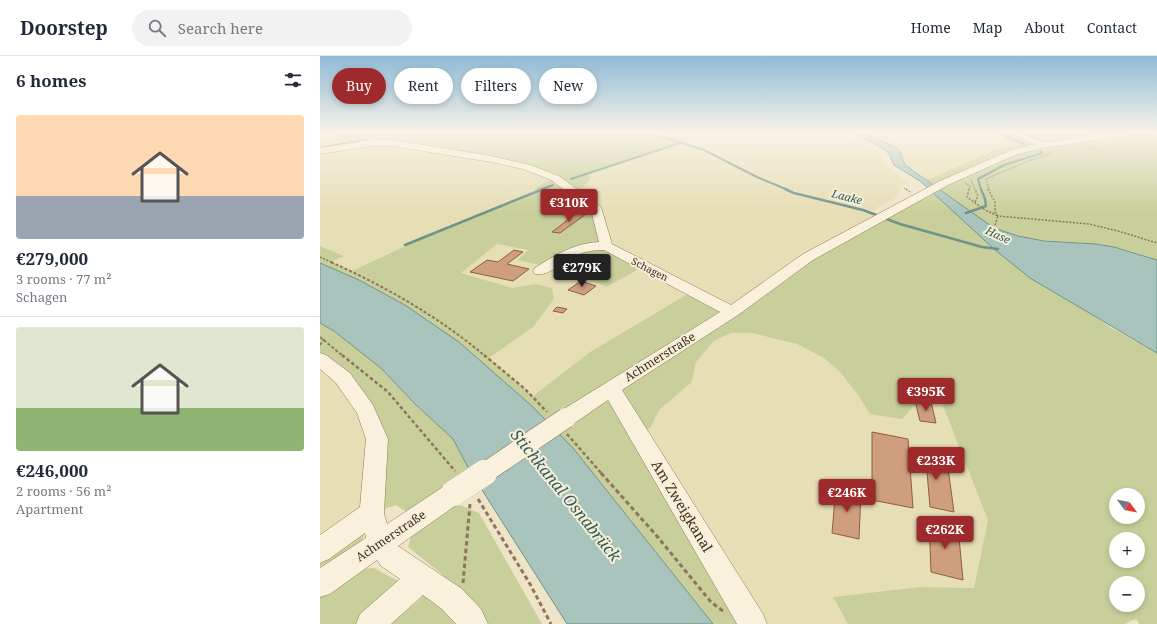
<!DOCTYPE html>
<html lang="en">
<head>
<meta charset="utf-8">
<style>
	:root { --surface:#fff; --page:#f2f2f3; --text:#1f2937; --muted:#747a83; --line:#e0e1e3; --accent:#9e2a2b }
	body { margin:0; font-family:"Noto Serif",serif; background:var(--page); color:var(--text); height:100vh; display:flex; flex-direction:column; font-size:15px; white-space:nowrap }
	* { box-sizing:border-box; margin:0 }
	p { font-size:13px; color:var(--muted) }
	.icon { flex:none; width:22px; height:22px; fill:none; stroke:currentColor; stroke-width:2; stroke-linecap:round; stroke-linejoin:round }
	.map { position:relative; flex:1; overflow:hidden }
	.drawer { display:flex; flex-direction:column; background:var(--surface); width:320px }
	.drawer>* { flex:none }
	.hud { position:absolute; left:12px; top:12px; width:380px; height:36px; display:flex; gap:8px }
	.needle { width:26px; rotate:122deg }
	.tools { position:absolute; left:789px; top:432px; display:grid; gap:8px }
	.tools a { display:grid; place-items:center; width:36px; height:36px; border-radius:50%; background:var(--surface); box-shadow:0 2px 6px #0003; font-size:20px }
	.price { position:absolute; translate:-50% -34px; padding:0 9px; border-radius:4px; background:var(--accent); color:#fff; font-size:13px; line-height:26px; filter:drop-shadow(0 1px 2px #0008) }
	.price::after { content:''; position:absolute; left:50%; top:24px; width:12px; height:9px; margin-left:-6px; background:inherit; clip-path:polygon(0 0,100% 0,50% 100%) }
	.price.on { background:#222; color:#fff }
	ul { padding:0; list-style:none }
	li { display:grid; align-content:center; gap:8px; height:212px; padding:0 16px }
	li+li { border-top:1px solid var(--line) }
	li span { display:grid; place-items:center; height:124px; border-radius:4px; color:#555 }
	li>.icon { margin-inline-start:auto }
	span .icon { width:72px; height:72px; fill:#fffc; stroke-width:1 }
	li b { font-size:17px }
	h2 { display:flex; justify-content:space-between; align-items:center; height:48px; padding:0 16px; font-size:17px }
	.pill { padding:0 14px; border-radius:18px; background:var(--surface); box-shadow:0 2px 6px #0003; font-size:14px; line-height:36px }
	.pill.on { background:var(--accent); color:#fff }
	header { display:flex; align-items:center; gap:24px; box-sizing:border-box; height:56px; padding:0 20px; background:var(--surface); border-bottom:1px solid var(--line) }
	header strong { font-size:19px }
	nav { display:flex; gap:22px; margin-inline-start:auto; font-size:14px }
	.search { width:280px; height:36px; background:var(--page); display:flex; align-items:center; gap:10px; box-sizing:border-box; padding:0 14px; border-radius:22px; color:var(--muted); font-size:15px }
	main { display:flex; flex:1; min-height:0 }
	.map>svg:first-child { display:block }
</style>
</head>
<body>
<header>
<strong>Doorstep</strong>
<div class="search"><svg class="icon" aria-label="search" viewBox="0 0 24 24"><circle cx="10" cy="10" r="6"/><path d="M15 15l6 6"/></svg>Search here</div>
<nav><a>Home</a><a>Map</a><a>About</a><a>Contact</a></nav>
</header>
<main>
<section class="drawer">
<h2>6 homes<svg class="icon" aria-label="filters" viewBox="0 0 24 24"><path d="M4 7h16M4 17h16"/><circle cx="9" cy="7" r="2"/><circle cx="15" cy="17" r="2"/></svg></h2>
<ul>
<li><span style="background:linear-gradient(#ffd9b3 65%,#9aa5b1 0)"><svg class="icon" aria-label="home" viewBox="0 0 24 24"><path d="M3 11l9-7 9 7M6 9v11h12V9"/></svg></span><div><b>€279,000</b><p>3 rooms · 77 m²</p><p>Schagen</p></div></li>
<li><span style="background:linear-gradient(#dfe7d0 65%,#8fb573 0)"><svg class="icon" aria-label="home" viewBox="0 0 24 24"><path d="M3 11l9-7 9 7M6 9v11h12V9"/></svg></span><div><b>€246,000</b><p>2 rooms · 56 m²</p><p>Apartment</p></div></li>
</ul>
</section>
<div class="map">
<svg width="837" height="568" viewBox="0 0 837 568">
	<rect width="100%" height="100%" fill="#f0e4c8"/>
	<path fill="#e6deb5" d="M324,77H527L548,88L557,95L568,111L590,128L581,130L580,135L576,142L558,151L554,156L545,152L501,143L475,135L439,120L387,93L350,81Z
		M543,77H674L700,88L679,92L610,123L605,122L584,109L580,95Z
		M361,86L384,94L437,121L474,137L543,154L560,162L412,256L270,296L213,340L169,302L213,271L215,228L193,232L141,217L177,188L209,194L198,204L246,200L277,211L286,231V190L255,136L261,134L271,123L267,117Z
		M72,87L171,103L235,122L214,133L216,135L111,178L32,215L11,206L23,200L0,190V95Z
		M411,277H432L477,288L504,302L520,316L538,339L550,358L597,340L620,342L647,408L668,464L654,532L600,531L514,541L528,568H433L320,378L331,371L339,354L372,326L376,306L394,285Z
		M0,303L46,354L52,457L0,494Z"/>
	<path fill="#c9cf9b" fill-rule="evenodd" d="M13,77H317L361,86L267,117L271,122L261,134L255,136L277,153L286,190L324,210L286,231L266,222L277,210L246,200L228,211L198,204L208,194L177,188L141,217L193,232L215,228L232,232L234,243L213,271L169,302L213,340L270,296L373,235L412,256L488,201L611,134L674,193L790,271L837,297V568H819L816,563L804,568H528L513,541L600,531L654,532L668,464L620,342L597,340L595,349L582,363L550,358L538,339L520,316L504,302L477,288L432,277H411L394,285L376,306L372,326L339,354L331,371L320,378L433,568H393L253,392L213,351L139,286L85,249L39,224L0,207V190L24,200L11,206L32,215L111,178L216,136L214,133L234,122L206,111L101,91L51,87L54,83L52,82L0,89V83L18,79ZM796,439H818V461H796ZM796,483H818V505H796ZM796,527H818V549H796Z
		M674,77H792L737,87L814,77H837V204C817,197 797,190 775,188C741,184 706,188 674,172C652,162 625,137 605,122L610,123L679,92L699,88Z
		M0,267L14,275L62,313L95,348L133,383L150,415L88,457L76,449L52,457L31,514L54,512L85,529L40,568H0V494L52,457L57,383L0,303Z
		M133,446L159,457L222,568H70L98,545L123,519L88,491L93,474Z"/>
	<path fill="#a9c4bc" stroke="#6f938a" d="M533,77H543L575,91L580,95L585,109L674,172L698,180L724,185L776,188L794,191L837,204V297L710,222L674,193L600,125L574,109L569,98L564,93Z
		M0,207L39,224L85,249L139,286L213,351L253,392L393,568H247L150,415L133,383L95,348L62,313L14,275L0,267Z"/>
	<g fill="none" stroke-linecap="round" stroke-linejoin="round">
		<path stroke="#6f938a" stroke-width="2" d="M318,77L347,82L384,94L437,121L468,134
			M678,77L704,88
			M251,123L360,87
			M220,134L233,129
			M661,134L658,123L684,109L722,97L721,95"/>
		<path stroke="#6f938a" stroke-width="2.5" d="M465,133L474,137L543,154L580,168L662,191L678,193
			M646,157L666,150L665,143L661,133
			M85,189L223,133"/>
	</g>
	<path fill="#cf9f7d" stroke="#8d5f41" d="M47,83L48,86L2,94V91Z
		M258,156L266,158L240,177L232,176Z
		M194,194L203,196L187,208L209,213L193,225L150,216L167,204L178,206Z
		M245,202L275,212L267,217L238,208Z
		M261,225L276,230L264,239L248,234Z
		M237,251L247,253L243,257L233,255Z
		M595,345L611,346L616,367L600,365Z
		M552,376L588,383L593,452L552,444Z
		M589,398L627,405L634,456L610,451L607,416L591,413Z
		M516,431L541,436L539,483L512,477Z
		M609,464L638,471L643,524L611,516Z"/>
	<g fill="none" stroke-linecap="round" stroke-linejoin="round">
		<defs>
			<path id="minor" d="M689,77C704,75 715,87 727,86C753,84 780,74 806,77L802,80L724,92L697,98L628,129L493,204L418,259L302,334L443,558L447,568H417L288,344L253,368L246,370L239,368L236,362L239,356L400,256L284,194C274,194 264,195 255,200C243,205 229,221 215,218L213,215L215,212C235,199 254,187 279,186L271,154L231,124L203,113L171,106L72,90H51L0,98V92L51,84H72L171,100L210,109L239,120L281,151L292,188L411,249L483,198L620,125L691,94L715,88Z
				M0,297L6,299L30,317L53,349L68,383L64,457L67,468L126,429L134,426L142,429L146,437L142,445L78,490L142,533L161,553L168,568H136L122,553L103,539L71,568H36L40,558L80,523L61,510L57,504L10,538L0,541V512L46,482L45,477L9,503L0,507V479L40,451L46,383L37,357L16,327L0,313Z"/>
		</defs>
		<use href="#minor" stroke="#8d765c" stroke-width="1"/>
		<path stroke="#8d765c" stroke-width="1" stroke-dasharray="1.5 1" stroke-linecap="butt" d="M770,91L782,95
			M651,124L655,134
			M645,127L650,130L649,134
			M584,132L587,134
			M669,134L666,123L708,105L733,97"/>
		<path stroke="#8d765c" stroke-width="1.5" stroke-dasharray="2 1.5" stroke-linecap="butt" d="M586,133L590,136
			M649,133L647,141L665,154L678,160L674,172
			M668,133L675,146V156L678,160L769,168L798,175L837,187
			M655,146L658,140L655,133
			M0,201L13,207"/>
		<path stroke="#8d765c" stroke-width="2" stroke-dasharray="3 2" stroke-linecap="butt" d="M11,206C66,231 119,261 165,300
			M0,281L23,300
			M0,289L4,283"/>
		<path stroke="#8d765c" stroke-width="2.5" stroke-dasharray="3.5 2.5" stroke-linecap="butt" d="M22,299L68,336L135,415
			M164,299L205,333L227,356
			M247,378L282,418"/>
		<path stroke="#8d765c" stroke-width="3" stroke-dasharray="4.5 3" stroke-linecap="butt" d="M281,417L336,479L391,546L403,555
			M158,443L210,528L231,568
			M143,527L150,448"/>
		<use href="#minor" fill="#faf1dc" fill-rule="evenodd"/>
		<defs>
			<path id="minor-bridge-far1" d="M163,418L246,362"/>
			<path id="minor-bridge" d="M134,437L164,417"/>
		</defs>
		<use href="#minor-bridge-far1" stroke="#8d765c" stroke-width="21" stroke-linecap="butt"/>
		<use href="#minor-bridge" stroke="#8d765c" stroke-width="26" stroke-linecap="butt"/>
		<use href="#minor-bridge-far1" stroke="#faf1dc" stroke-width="20"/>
		<use href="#minor-bridge" stroke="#faf1dc" stroke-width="26"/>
	</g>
	<linearGradient id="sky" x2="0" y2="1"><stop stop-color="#8fbad6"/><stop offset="0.49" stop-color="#f8f3e6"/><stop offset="1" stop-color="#f8f3e6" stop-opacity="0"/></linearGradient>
	<rect width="837" height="156" fill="url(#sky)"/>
	<g text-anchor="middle" stroke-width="4" stroke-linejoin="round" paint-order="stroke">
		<g font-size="10" fill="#3d2e20" stroke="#f7eed8">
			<text transform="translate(330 213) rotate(27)" y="4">Schagen</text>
		</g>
		<g font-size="11" font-style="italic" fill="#2f5d5a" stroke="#f7eed8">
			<text transform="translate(527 141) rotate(14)" y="4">Laake</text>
			<text transform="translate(678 179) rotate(25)" y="4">Hase</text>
		</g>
		<g font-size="12" fill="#3d2e20" stroke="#f7eed8">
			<text transform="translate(340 301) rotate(-32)" y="4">Achmerstraße</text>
			<text transform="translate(71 480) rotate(-34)" y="4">Achmerstraße</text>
		</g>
		<g font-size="14" fill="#3d2e20" stroke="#f7eed8">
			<text transform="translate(362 450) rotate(59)" y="5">Am Zweigkanal</text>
		</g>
		<g font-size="16" font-style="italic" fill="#2f5d5a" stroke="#f7eed8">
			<text transform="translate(246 439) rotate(51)" y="6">Stichkanal Osnabrück</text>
		</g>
	</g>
</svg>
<div class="tools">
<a><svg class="needle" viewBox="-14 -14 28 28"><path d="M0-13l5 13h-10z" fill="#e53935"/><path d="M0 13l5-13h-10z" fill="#747a83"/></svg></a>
<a>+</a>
<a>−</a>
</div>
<b class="price" style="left:249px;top:167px">€310K</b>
<b class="price on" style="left:262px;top:232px">€279K</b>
<b class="price" style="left:606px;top:356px">€395K</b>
<b class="price" style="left:616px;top:425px">€233K</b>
<b class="price" style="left:527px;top:457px">€246K</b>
<b class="price" style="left:625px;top:494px">€262K</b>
<div class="hud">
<a class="pill on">Buy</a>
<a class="pill">Rent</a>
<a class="pill">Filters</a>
<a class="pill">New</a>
</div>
</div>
</main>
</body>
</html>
